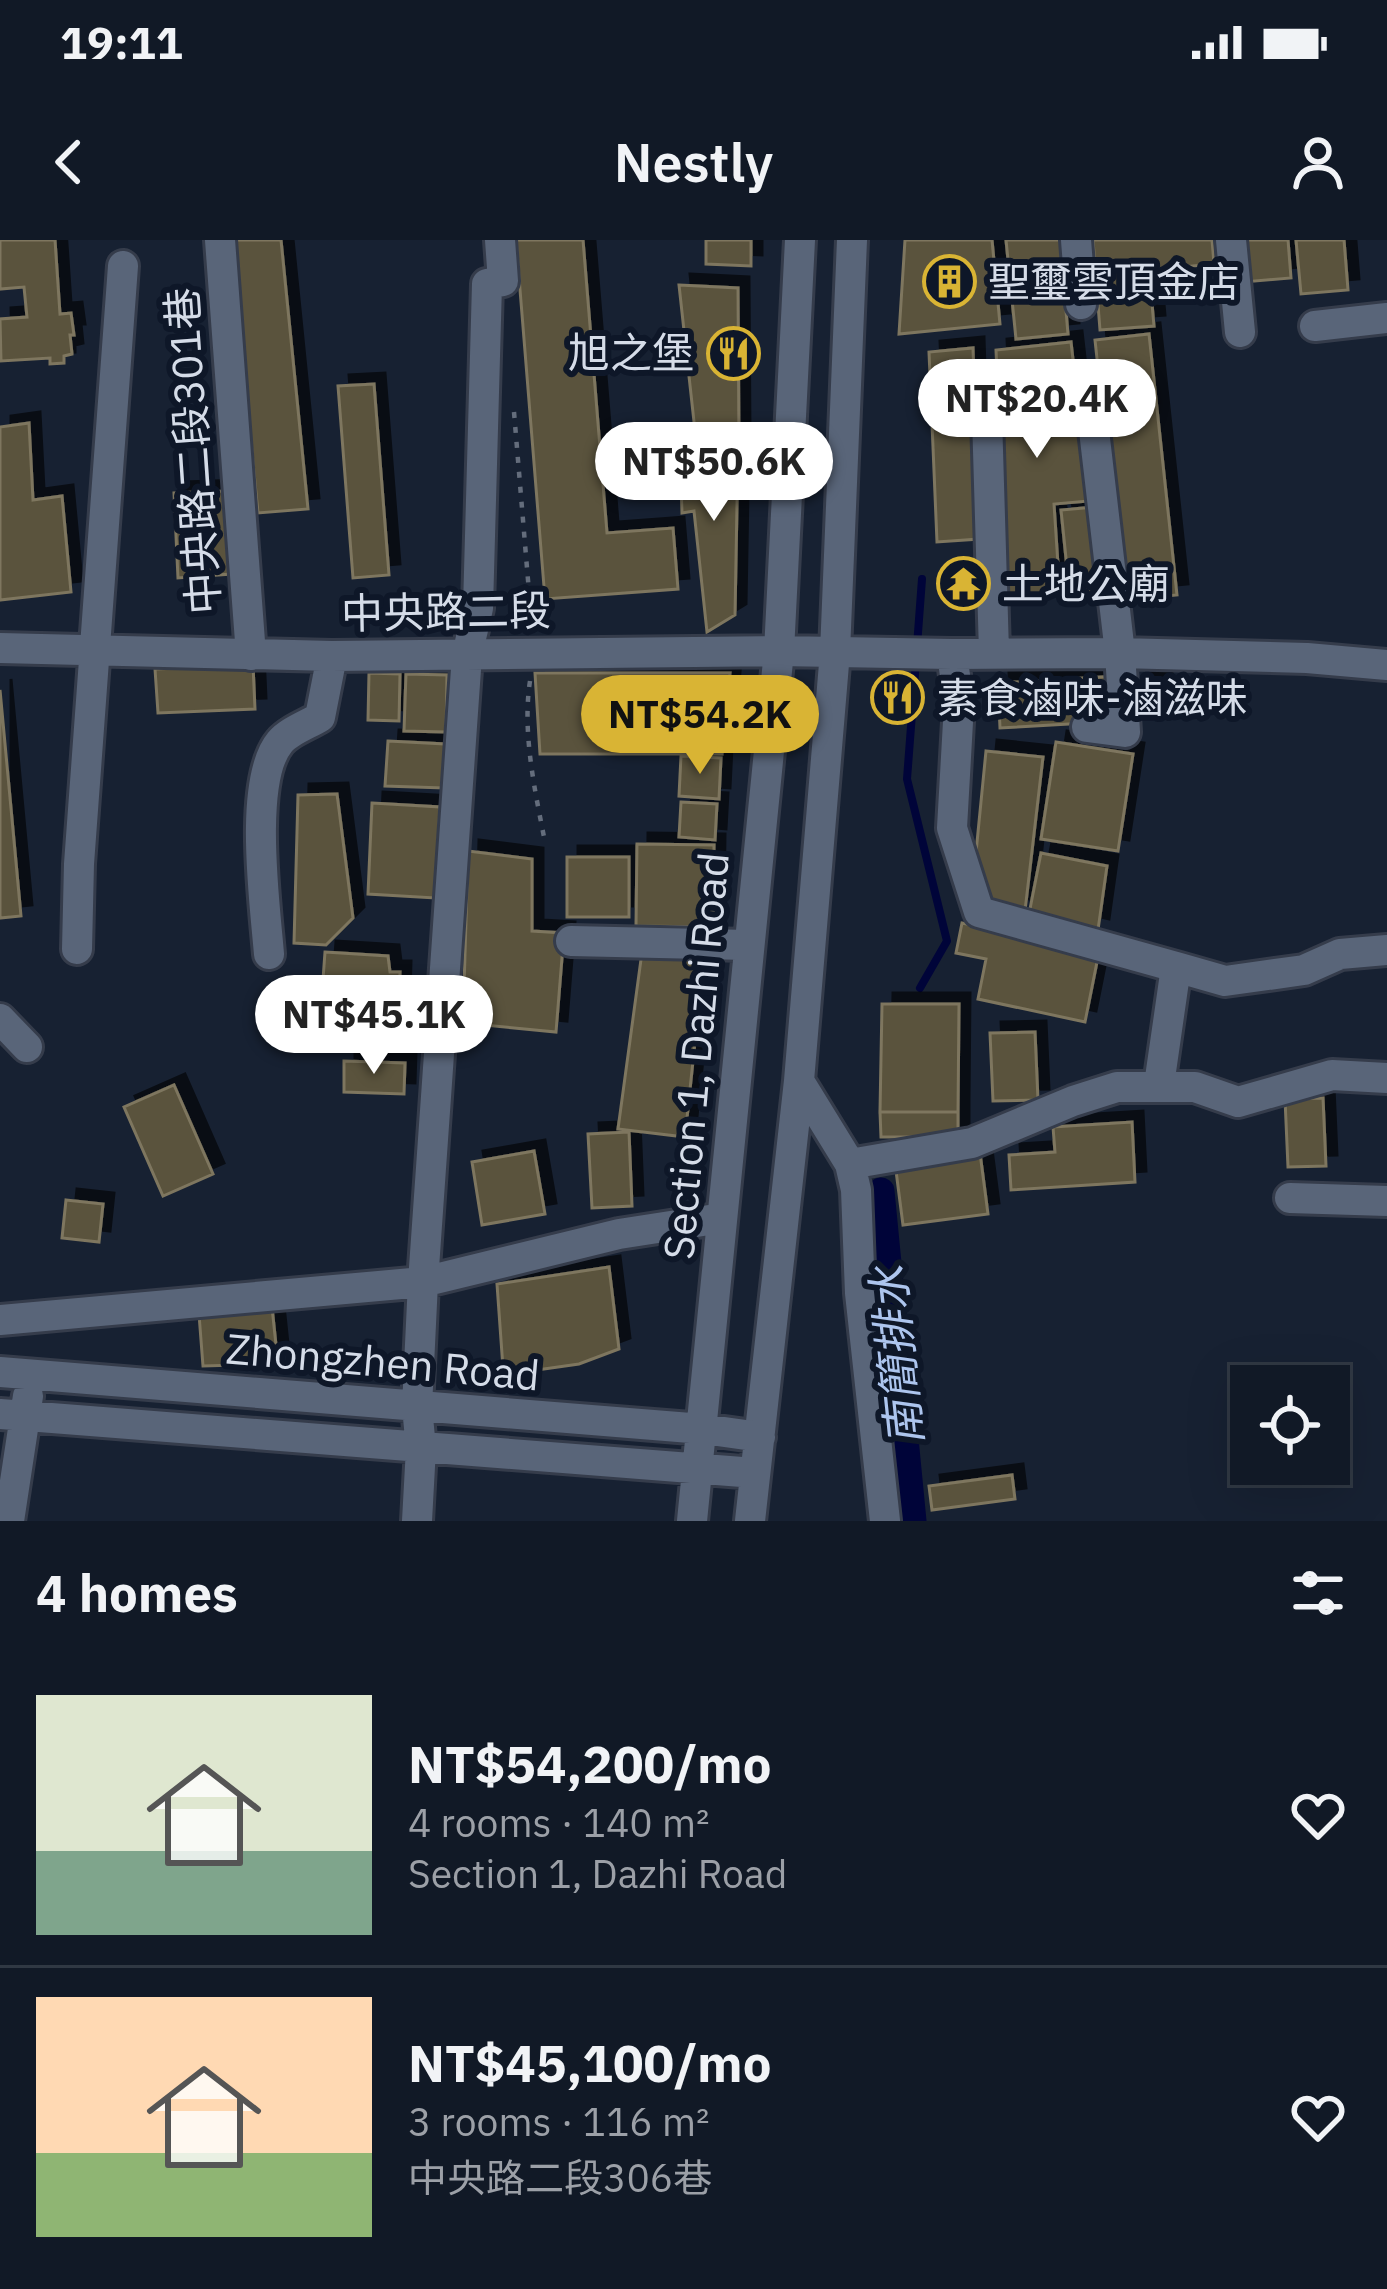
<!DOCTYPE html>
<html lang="en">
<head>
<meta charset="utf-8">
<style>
	:root { --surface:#111926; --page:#1e2632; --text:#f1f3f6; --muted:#9ca0a7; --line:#303843; --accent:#d9b434 }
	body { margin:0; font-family:"IBM Plex Sans","Noto Sans TC",sans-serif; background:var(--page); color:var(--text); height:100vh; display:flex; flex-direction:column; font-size:45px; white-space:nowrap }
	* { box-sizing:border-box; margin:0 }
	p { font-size:39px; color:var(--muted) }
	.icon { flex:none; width:66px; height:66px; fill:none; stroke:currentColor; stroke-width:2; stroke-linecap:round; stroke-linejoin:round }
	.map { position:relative; height:1281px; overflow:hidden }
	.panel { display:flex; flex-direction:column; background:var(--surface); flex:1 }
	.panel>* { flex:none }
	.fabs { position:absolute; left:1230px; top:1125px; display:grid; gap:24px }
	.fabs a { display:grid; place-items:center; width:120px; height:120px; border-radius:0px; background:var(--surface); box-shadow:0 12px 48px #0002,0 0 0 3px var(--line); font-size:60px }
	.price { position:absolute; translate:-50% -102px; padding:0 27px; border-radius:42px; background:#fff; color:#222; font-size:39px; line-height:78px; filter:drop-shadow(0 3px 6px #0008) }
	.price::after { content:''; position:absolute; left:50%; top:72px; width:36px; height:27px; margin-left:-18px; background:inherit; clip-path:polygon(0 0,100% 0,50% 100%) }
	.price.selected { background:var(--accent); color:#111 }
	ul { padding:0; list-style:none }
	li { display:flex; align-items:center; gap:36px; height:300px; padding:0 36px }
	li+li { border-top:3px solid var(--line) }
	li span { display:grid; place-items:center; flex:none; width:336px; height:240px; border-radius:0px; color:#555 }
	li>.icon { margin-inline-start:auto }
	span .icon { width:144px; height:144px; fill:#fffc; stroke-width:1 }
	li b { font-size:51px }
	h2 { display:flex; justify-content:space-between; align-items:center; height:144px; padding:0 36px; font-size:51px }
	.status { display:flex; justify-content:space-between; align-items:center; height:84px; padding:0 60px; background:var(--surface); direction:ltr }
	.status svg { height:33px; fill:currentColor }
	header { display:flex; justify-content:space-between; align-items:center; height:156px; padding:0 36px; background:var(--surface); font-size:54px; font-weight:600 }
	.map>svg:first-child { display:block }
</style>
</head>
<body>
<div class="status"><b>19:11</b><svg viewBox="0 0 49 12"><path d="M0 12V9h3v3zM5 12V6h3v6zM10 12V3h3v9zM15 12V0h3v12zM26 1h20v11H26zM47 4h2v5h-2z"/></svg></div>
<header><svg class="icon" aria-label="back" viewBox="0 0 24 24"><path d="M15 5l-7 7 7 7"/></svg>Nestly<svg class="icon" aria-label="person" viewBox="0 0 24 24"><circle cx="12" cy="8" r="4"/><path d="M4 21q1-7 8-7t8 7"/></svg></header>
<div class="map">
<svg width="1387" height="1281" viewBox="0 0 1387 1281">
	<defs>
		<filter id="shadow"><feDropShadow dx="11" dy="-11" stdDeviation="0" flood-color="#0009"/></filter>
	</defs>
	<rect width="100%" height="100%" fill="#172132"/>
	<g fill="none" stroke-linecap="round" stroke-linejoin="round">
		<path stroke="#000439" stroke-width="8" d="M917,406L922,339
			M916,421L907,539L947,701L920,748"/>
		<path stroke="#000439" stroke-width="27" d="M881,951L913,1281"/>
	</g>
	<path fill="#5a533c" stroke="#7e765f" stroke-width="3" filter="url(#shadow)" d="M0,0H55L60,74L71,73L74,95H70L72,114L64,116V123L50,124V118L1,121L0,79L27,77L24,47L0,49Z
		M231,0H281L308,269L258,273Z
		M516,0H583L607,293L673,288L678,349L545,359Z
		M706,0H751V26L706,24Z
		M905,0H992L1000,84L899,94Z
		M1006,0H1060L1068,94L1016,99Z
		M1093,0H1212L1214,24L1149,30L1154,86L1100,90Z
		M1241,0H1288L1291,38L1244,42Z
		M1296,0H1344L1348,50L1301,54Z
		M679,45L738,48L739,207L696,200Z
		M1149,94L1177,355L1123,360L1095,100Z
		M1071,102L1089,261L1054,264L1060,355L1007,361L996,110Z
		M973,108L979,299L937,302L929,112Z
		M374,144L389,335L353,338L338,146Z
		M29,183L33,260L62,256L71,352L0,360V187Z
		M738,208L735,375L707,392L694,271L682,273L680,209Z
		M228,251L231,334L178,338L174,253Z
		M1095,267L1103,354L1070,357L1061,270Z
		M253,425L255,469L158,473L155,429Z
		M369,433L400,434L399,481L368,480Z
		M535,433H730L722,514H540Z
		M406,434L447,435L446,492L404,491Z
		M1117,436L1120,481L1000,488L998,443Z
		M1140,444H1161V478H1141Z
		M0,450L21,676L0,678Z
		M388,501L445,504L444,548L385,546Z
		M1056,502L1133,514L1118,611L1041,599Z
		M986,511L1043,517L1025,671L982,664L974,633Z
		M681,516L721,518L719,559L679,556Z
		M337,554L353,678L326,705L294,703L298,555Z
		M681,562L717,564L715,600L679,597Z
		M372,563L440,567L435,658L368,654Z
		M637,604L714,605L713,687L636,686Z
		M468,611L532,619V691L564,693L556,792L463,783Z
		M1041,613L1107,626L1098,690L1029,674Z
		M567,617H629V677H567Z
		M962,683L1099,712L1085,782L978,759L986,719L956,713Z
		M325,712L388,716L390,732H400L399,768H386L385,786L320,781Z
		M642,712L704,716L685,897L618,889Z
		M882,764H959L958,872H880Z
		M1035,792L1038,860L993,861L990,793Z
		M344,821L405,823L404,854L344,852Z
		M174,845L213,934L163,956L124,867Z
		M1323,858L1326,926L1288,927L1285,859Z
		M880,872H958V897H881Z
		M1132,882L1135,942L1011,950L1009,915L1055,912L1053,887Z
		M629,892L632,966L592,968L588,894Z
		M534,911L545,974L482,985L472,922Z
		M980,913L988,974L903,985L895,923Z
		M66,960L103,964L99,1002L62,998Z
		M609,1027L619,1109L579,1124L537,1130L503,1128L497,1044Z
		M272,1067L278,1124L203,1126L199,1074Z
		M1012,1235L1015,1259L932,1270L929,1246Z"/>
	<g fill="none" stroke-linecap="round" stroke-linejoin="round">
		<defs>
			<path id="minor" d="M220,0L251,415
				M1076,0L1081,64
				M1231,0L1240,92
				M1315,86L1387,78
				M986,143L994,412
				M0,408L332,416L779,411L952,414L1120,413L1307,418L1387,425
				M952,414L959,464L952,588L979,672L1176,727
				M1087,487L1125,492L1120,413L1092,173
				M571,701L748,705
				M77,709L79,624L123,26
				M269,714C265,665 248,540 280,502C289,491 309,484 320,477L332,416
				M0,779L27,807
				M799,841L850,924L856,950L860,1053L885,1281
				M1159,845L1176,727L1225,741L1304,730L1340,714L1387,710
				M850,924L972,903L1073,861L1117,847H1195L1238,862L1332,835L1387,838
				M1290,958L1387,961
				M0,1080L423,1042L619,994L722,978
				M0,1132L703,1189L760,1197
				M0,1174L755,1233
				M9,1281L28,1156
				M417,1281L421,1208L417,1167L423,1042L467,415L478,368L487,44L503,41L500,0
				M692,1281L779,411L800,0
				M750,1281L799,841L835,412L852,0"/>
		</defs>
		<use href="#minor" stroke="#353c4b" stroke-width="36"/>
		<path stroke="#646d7c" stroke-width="4.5" stroke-dasharray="6 9" stroke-linecap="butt" d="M514,172L532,388
			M530,441C522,493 535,551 545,602"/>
		<use href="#minor" stroke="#596579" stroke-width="30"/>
	</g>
	<defs>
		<symbol id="building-ring" viewBox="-11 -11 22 22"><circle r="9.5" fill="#0e1728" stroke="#d9b434" stroke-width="1.5"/><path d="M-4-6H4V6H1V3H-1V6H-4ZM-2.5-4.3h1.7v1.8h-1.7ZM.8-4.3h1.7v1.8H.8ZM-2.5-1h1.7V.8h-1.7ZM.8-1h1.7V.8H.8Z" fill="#d9b434"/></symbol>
		<symbol id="restaurant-ring" viewBox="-11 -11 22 22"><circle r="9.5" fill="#0e1728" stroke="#d9b434" stroke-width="1.5"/><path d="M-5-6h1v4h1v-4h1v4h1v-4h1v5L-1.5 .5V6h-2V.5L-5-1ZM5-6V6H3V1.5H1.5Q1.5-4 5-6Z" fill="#d9b434"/></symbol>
		<symbol id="temple-ring" viewBox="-11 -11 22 22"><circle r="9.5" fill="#0e1728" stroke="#d9b434" stroke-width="1.5"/><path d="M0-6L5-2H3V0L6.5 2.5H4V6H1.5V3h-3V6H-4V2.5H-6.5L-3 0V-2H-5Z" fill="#d9b434"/></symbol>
	</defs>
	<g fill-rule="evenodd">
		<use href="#building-ring" x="920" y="12" width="59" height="59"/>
		<use href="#restaurant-ring" x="704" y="84" width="59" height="59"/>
		<use href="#temple-ring" x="934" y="314" width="59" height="59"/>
		<use href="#restaurant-ring" x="868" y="428" width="59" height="59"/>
	</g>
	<g text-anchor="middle" stroke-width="12" stroke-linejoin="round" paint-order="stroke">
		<g font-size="42" fill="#d5dce8" stroke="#0e1728" text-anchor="start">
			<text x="988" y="57">聖璽雲頂金店</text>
			<text x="694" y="128" text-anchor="end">旭之堡</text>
			<text x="1002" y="359">土地公廟</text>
			<text x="937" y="473">素食滷味-滷滋味</text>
		</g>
		<g font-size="42" fill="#d5dce8" stroke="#0e1728">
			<text transform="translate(193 211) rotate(-94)" y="15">中央路二段301巷</text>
			<text transform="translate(446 372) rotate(-1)" y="15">中央路二段</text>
			<text transform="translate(696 816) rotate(-85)" y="15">Section 1, Dazhi Road</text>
			<text transform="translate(383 1122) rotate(5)" y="15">Zhongzhen Road</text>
		</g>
		<g font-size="45" font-style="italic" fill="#adc5ee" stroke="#0e1728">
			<text transform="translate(897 1116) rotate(-96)" y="16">南簡排水</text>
		</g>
	</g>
</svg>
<div class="fabs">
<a><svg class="icon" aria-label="locate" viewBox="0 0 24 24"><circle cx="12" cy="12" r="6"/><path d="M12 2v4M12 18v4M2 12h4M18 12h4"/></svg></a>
</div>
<b class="price" style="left:1037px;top:221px">NT$20.4K</b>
<b class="price" style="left:714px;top:284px">NT$50.6K</b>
<b class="price selected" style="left:700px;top:537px">NT$54.2K</b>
<b class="price" style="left:374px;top:837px">NT$45.1K</b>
</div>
<section class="panel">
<h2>4 homes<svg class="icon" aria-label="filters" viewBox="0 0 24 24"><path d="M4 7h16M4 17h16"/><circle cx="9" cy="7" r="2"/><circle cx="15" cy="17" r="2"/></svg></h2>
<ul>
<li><span style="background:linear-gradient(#dfe7d0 65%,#7fa58c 0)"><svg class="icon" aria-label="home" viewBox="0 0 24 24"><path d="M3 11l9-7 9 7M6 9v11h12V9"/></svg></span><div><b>NT$54,200/mo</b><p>4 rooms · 140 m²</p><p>Section 1, Dazhi Road</p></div><svg class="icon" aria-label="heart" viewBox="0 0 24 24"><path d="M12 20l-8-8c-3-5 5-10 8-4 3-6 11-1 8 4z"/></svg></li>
<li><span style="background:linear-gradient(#ffd9b3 65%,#8fb573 0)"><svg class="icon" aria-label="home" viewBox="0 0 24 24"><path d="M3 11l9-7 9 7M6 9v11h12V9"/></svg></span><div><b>NT$45,100/mo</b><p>3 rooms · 116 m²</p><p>中央路二段306巷</p></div><svg class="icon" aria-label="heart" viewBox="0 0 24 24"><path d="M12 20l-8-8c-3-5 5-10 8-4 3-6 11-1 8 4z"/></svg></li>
</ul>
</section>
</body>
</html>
